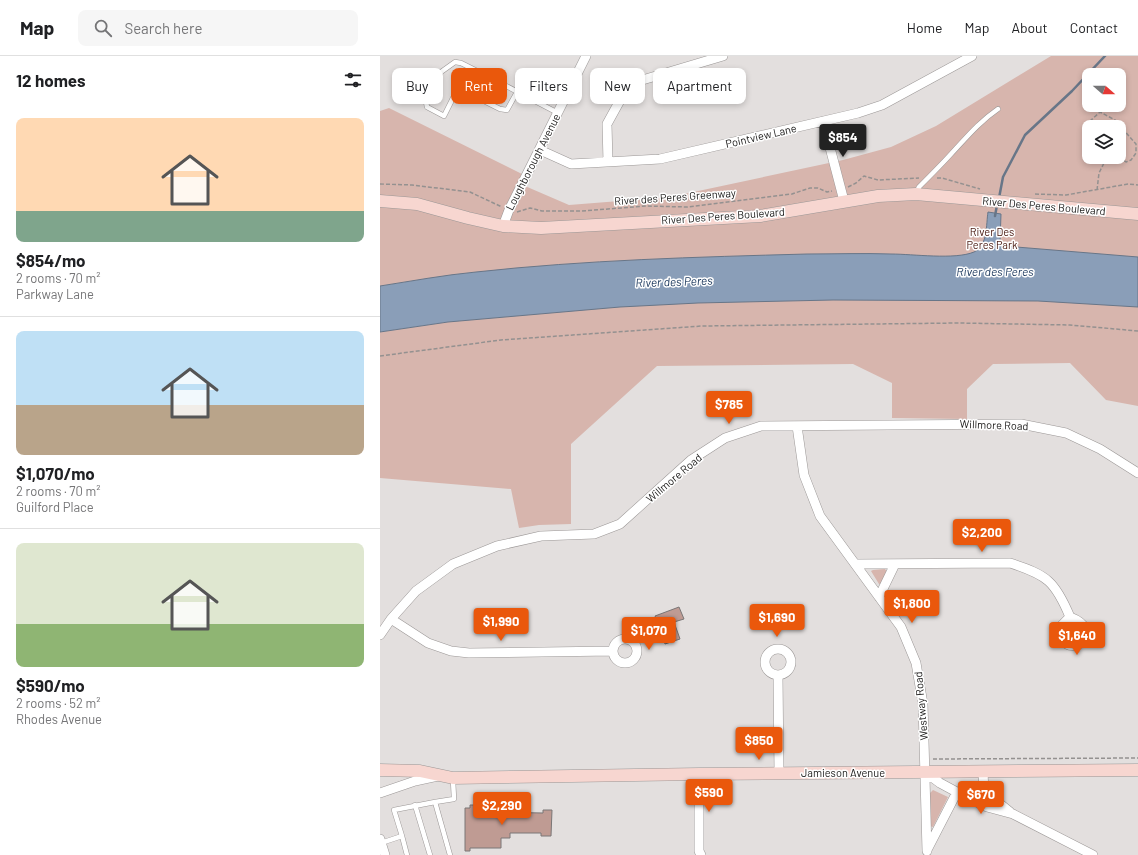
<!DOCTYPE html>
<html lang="en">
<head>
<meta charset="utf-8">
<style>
	:root { --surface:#fff; --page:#f6f6f6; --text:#202124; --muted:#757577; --line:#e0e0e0; --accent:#ea580c }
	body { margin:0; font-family:Barlow,sans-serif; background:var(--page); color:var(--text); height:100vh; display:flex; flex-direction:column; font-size:15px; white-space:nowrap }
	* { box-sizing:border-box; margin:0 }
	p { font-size:13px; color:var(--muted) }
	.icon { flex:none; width:22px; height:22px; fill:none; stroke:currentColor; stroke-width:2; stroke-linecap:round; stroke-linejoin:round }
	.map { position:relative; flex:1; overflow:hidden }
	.drawer { display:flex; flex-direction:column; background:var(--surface); width:380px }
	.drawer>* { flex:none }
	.top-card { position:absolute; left:12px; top:12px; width:380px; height:36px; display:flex; gap:8px }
	.needle { width:26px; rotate:110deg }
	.buttons { position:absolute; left:702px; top:12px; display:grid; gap:8px }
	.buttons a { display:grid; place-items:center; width:44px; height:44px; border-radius:8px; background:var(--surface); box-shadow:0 2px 6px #0003; font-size:20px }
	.price { position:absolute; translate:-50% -34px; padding:0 9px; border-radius:4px; background:var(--accent); color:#fff; font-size:13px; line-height:26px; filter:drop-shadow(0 1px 2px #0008) }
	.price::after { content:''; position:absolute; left:50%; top:24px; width:12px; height:9px; margin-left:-6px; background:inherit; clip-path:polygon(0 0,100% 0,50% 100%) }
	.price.on { background:#222; color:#fff }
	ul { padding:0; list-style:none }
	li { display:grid; align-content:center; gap:8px; height:212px; padding:0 16px }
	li+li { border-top:1px solid var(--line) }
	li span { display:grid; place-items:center; height:124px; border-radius:8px; color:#555 }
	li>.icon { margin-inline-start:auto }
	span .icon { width:72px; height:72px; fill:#fffc; stroke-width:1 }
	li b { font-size:17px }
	h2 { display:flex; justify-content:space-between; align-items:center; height:48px; padding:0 16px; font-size:17px }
	.chip { padding:0 14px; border-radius:8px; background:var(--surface); box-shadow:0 2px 6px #0003; font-size:14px; line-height:36px }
	.chip.on { background:var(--accent); color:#fff }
	header { display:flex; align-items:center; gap:24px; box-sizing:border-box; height:56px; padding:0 20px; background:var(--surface); border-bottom:1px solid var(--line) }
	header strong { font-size:19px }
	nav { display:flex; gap:22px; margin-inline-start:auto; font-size:14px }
	.search { width:280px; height:36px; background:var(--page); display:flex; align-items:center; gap:10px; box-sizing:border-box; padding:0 14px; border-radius:8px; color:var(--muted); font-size:15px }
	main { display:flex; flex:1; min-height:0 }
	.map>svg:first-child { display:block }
</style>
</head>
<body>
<header>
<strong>Map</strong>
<div class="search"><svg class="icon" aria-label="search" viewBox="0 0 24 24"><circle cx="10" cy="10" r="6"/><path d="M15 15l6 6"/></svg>Search here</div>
<nav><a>Home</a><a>Map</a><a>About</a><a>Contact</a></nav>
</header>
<main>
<section class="drawer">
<h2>12 homes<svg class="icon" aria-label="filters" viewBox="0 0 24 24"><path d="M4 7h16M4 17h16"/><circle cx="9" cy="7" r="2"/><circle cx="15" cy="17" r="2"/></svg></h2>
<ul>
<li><span style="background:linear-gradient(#ffd9b3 75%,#7fa58c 0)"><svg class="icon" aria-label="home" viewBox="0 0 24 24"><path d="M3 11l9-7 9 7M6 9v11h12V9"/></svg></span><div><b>$854/mo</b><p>2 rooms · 70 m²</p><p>Parkway Lane</p></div></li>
<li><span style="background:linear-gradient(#bfe0f5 60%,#b9a48a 0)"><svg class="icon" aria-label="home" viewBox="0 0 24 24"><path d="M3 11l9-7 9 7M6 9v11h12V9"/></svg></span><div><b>$1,070/mo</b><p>2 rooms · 70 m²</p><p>Guilford Place</p></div></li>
<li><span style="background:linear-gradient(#dfe7d0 65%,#8fb573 0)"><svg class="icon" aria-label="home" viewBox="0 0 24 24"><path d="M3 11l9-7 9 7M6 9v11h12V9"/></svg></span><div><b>$590/mo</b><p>2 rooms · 52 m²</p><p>Rhodes Avenue</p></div></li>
</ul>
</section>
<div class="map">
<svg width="758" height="799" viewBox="0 0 758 799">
	<rect width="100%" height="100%" fill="#e3dfde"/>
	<path fill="#d7b5ad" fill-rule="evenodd" d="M671,0H758V350L726,344L690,307L613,308L587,333V363L512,362V327L473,308L277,310L191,388V468L159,469L139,472L131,433L0,422V276L68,266L94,216L0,230V55L9,52L142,118L138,127L189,149L290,141L463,104L511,91L556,70ZM709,19H739V49H709ZM709,71H739V101H709Z
		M505,513L507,516L501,528H499L491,515L493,514Z
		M553,734L568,741L553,771L550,770V737Z"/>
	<path fill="#8a9eb8" stroke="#687688" d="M608,156L621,158L620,186L624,190L758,201V251L658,245L453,244L318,247L240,251L68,266L0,276V230C32,225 64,219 96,216C205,204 317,201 427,198C455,198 483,197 511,198C533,198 575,204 594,196C608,190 606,168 608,156Z"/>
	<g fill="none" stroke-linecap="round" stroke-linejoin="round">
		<path stroke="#687688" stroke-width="2.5" d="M619,142L623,121L645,79L692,35L725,0
			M615,160L617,149"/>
	</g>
	<path fill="#bf9b93" stroke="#7a7676" d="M299,551L304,563L294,566L300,583L285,588L283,581L279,583L275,571L279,570L275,560Z
		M90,749H103V751L108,752V756L163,757V754H172L171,780H161V777H130V782H121V792H90V795H85V752H90Z"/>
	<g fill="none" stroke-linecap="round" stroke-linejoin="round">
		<defs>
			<path id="lane" d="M137,36L127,54L120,53L78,32L64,60L47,51L46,46L61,16L75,6L81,7L107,20L178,57
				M536,138L539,131C550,120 561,109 571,98C586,82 599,66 618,53
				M55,746L74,743L73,724
				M35,749L50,799
				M22,780L14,754L55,746L70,799
				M1,787L22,780L27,799"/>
			<path id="street" d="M443,65L464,145
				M160,94L191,108L280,103L478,57L502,49L592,0
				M228,106L227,68L249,28L343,0
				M123,170L129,154L206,0
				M417,370L424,419L440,460L521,571L536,607L543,648L547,795
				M476,508L630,507C667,519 675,525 690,561C724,574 696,600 683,585C679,581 679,575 681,570L690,561
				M499,541L515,508
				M11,563L48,587L71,595L89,597L233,595
				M0,579L11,563L36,535L73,508L117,490L161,480L214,478L240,468L311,404L345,382L381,370L641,368L686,377L720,393L758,417
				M233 595a12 12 0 1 1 24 0a12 12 0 1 1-24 0Z
				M385 606a13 13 0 1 1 26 0a13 13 0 1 1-26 0Z
				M398,619L399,717
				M545,716L560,727L584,740L607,751L633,758L713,799
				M603,716L604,735L630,756
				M319,718V795L321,799
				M0,737L35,725L58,720
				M0,783L5,799
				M547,794L577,736"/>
			<path id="secondary" d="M0,145L37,148L88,162L123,170L161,172L380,160L498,140L536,138L758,158
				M0,714L40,715L73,722L319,718L758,714"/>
		</defs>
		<use href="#lane" stroke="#9b9796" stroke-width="5.5"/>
		<use href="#street" stroke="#9b9796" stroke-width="10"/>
		<use href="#secondary" stroke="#9b9796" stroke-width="13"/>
		<path stroke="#949190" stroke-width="1.5" stroke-dasharray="4 2" stroke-linecap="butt" d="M709,71V66L720,56L735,64L756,88V97L751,104L746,106L739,101
			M557,122H562L600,133
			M0,128L32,129L90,136L122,151
			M468,131L476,127L484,120L498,124L539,122
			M717,134L719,117L725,105L723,101
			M655,138L686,139L748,128L758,129
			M137,156L150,152L162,155H202L266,150L307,151L412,138L430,132H438L447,136L452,135
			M0,300L121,284L322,270L579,267L690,269L758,275
			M553,703L758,702
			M588,733L591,728H596"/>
		<use href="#lane" stroke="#fff" stroke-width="4.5"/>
		<use href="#street" stroke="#fff" stroke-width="9"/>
		<use href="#secondary" stroke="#f7d6d0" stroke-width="12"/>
	</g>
	<g text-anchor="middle" stroke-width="3" stroke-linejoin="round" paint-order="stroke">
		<g font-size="11" fill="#191817" stroke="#fff">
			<text transform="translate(381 80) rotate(-13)" y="4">Pointview Lane</text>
			<text transform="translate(153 106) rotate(-63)" y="4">Loughborough Avenue</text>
			<text transform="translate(295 141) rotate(-4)" y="4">River des Peres Greenway</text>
			<text transform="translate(664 150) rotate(5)" y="4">River Des Peres Boulevard</text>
			<text transform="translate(343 160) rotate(-4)" y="4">River Des Peres Boulevard</text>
			<text transform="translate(614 369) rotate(2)" y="4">Willmore Road</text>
			<text transform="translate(294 422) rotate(-40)" y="4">Willmore Road</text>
			<text transform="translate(541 650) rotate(-95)" y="4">Westway Road</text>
			<text x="463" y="721">Jamieson Avenue</text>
		</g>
		<g font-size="11" fill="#47180f" stroke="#fff">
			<text x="612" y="180">River Des<tspan x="612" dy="13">Peres Park</tspan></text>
		</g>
		<g font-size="12" font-style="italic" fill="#19365b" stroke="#fff">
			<text x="615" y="220">River des Peres</text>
			<text transform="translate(294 226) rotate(-2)" y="4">River des Peres</text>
		</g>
	</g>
</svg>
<div class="buttons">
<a><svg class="needle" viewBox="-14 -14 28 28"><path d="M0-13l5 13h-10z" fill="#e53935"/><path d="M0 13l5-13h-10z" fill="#757577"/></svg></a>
<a><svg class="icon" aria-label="layers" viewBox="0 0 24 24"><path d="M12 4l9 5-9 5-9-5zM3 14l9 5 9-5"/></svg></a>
</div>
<b class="price on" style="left:463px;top:102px">$854</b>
<b class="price" style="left:349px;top:369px">$785</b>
<b class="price" style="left:602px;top:497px">$2,200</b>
<b class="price" style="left:532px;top:568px">$1,800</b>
<b class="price" style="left:397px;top:582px">$1,690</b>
<b class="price" style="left:121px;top:586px">$1,990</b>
<b class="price" style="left:269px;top:595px">$1,070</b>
<b class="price" style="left:697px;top:600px">$1,640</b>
<b class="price" style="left:379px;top:705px">$850</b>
<b class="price" style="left:329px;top:757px">$590</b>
<b class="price" style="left:601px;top:759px">$670</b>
<b class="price" style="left:122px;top:770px">$2,290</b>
<div class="top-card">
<a class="chip">Buy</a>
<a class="chip on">Rent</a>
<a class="chip">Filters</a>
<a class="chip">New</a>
<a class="chip">Apartment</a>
</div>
</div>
</main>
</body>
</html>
